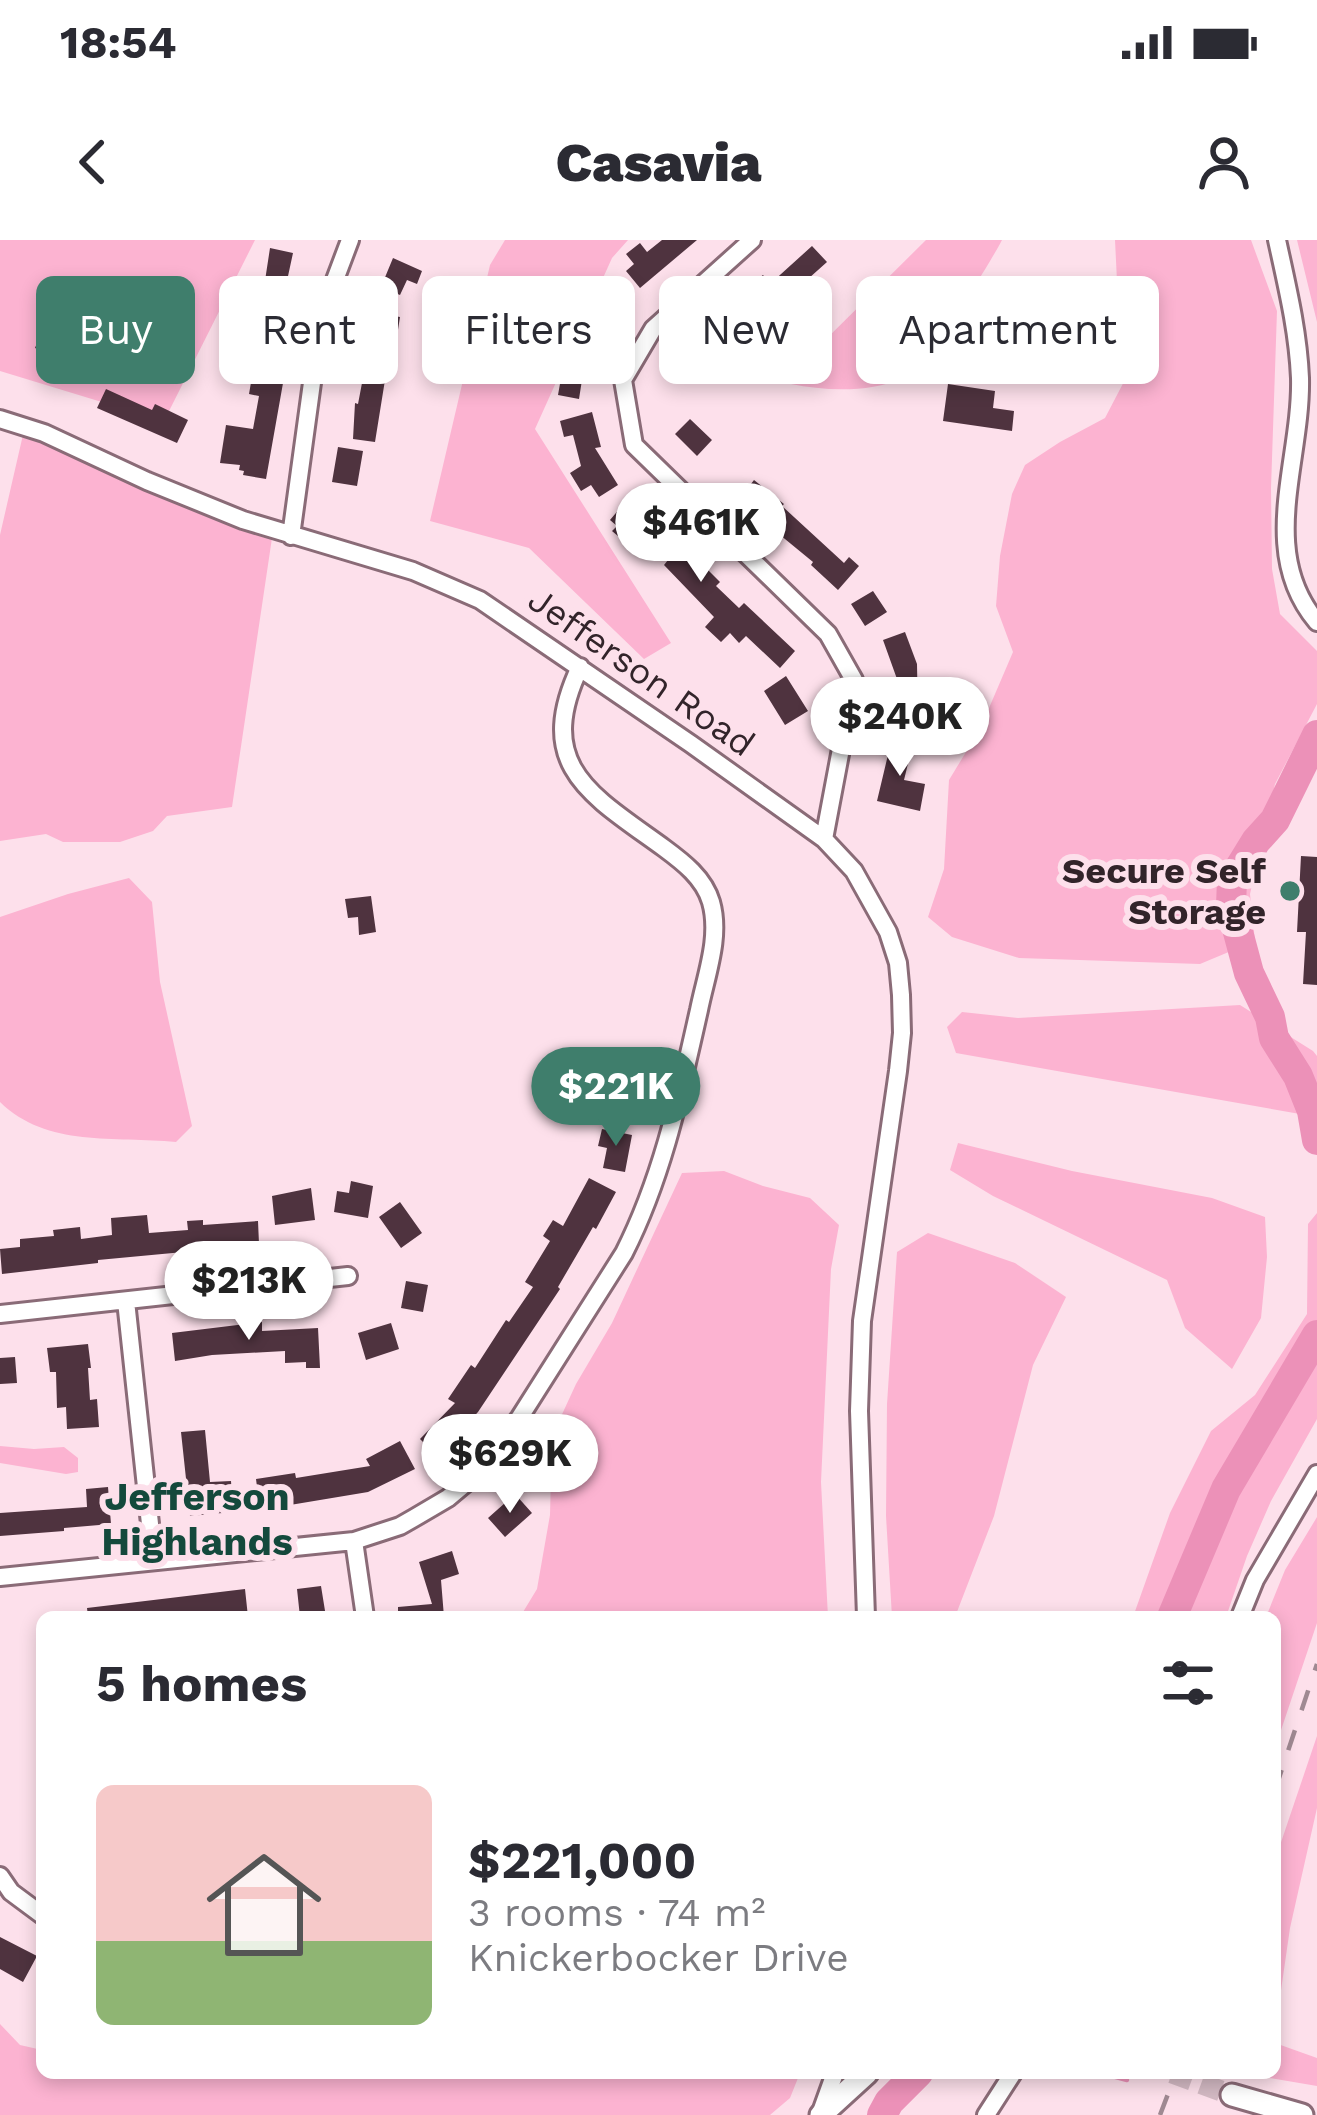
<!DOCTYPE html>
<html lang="en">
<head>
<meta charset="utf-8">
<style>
	:root { --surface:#fff; --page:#f2f2f3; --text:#2b2b33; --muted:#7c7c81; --accent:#3f7e6c }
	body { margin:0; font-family:"Work Sans",sans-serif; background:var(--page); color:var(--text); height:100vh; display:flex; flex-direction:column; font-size:45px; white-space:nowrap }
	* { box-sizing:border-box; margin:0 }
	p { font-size:39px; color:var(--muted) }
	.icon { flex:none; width:66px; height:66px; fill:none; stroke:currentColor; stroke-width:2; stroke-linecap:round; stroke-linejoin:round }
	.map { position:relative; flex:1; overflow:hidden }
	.details { position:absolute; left:36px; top:1371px; width:1245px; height:468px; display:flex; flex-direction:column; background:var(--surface); border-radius:18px; box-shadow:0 6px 18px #0003 }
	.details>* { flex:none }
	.guide { position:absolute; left:36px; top:36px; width:1245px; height:108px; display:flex; gap:24px }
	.price { position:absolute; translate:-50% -102px; padding:0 27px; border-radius:42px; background:#fff; color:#222; font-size:39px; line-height:78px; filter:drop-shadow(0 3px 6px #0008) }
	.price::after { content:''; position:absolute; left:50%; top:72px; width:36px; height:27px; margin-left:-18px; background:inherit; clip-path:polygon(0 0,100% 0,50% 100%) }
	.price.active { background:var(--accent); color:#fff }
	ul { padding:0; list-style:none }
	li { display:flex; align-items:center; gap:36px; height:300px; padding:0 60px }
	li span { display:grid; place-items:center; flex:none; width:336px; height:240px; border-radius:18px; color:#555 }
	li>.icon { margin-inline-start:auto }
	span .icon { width:144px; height:144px; fill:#fffc; stroke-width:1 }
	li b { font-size:51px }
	h2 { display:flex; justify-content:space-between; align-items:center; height:144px; padding:0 60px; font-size:51px }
	.chip { padding:0 42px; border-radius:18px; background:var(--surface); box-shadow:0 6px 18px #0003; font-size:42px; line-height:108px }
	.chip.active { background:var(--accent); color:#fff }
	.status { display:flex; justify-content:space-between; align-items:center; height:84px; padding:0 60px; background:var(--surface); direction:ltr }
	.status svg { height:33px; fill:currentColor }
	header { display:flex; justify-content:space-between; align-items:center; height:156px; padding:0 60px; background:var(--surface); font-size:54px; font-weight:800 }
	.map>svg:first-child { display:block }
</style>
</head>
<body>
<div class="status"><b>18:54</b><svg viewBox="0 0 49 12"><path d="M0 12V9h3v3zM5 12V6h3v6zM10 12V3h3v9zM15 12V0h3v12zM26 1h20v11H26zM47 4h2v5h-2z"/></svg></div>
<header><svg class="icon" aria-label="back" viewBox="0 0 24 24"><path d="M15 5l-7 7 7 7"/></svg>Casavia<svg class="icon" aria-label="person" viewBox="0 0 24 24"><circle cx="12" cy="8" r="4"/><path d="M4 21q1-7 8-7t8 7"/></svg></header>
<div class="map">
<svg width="1317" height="1875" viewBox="0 0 1317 1875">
	<rect width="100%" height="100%" fill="#fde0eb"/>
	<path fill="#fcb3d1" d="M0,0H255L164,181L0,131Z
		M505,0H628L612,18L535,189L671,403L644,419L529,308L430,281L490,25Z
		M926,0H1002C989,25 925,129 903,138C869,153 826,151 791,144L809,116Z
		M1115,0H1251L1277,71L1271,248L1272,329L1280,374L1317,411V464L1275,544L1250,654L1255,701L1200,724L1019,718L952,697L928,677L944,629L949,540L980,489L1013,412L996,366L1000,316L1012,254L1025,225L1060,202L1105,178L1129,132L1118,62Z
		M1297,0H1317V82Z
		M25,186L85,212L121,240L272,298L232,567L167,576L153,591L120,602H63L46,594L0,601V295Z
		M129,638L152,662L160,742L192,886L176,902C115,896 47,908 0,862V677L68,654Z
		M1240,765L1313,811L1317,816V877L956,813L947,787L962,772L1018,778Z
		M958,903L1072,931L1212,958L1265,977L1267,1017L1261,1078L1232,1129L1185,1088L1167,1040L993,956L950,930Z
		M724,931L763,946L810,958L839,985L831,1029L821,1242L828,1377H520L537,1349L550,1275L552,1196L576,1144L612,1083L682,933Z
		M1317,973V1179L1271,1261L1247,1316L1226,1377H1133L1170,1273L1211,1191L1255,1155L1307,1074L1308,984Z
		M928,993L1015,1023L1066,1057L1033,1125L994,1276L955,1377H892L886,1276L887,1164L897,1012Z
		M0,1206L34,1209L64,1207L78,1218V1232L66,1234L0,1223Z
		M1317,1277V1383L1275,1508V1377H1266L1285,1330Z
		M1317,1496V1568L1290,1688L1275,1792V1620Z
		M0,1784L20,1805L42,1810V1833H800L790,1858L770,1875H0Z
		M1275,1803L1317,1818V1846L1240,1833H1275Z"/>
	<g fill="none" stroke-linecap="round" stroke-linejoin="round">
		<path stroke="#ec91b8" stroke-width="4.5" d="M1101,1833L1127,1840"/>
		<path stroke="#ec91b8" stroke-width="30" d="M1317,495L1275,580L1256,601L1232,640L1231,666L1249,733L1270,777L1274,798L1298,836L1312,871L1317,900
			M1172,1377L1226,1249L1317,1095
			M882,1875L889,1862L918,1833"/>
	</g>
	<path fill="#4f333f" d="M662,0H697L640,48L626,31L634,24L626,14L640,3L647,12Z
		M812,6L827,22L799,47L794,41L747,77L733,58L763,35L770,44Z
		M270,8L293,13L285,50L287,51L280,96L291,98L266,239L243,235L244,231L239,230L240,225L220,223L226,185L253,189L259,156L249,154L255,119L250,118L254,92L257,93Z
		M393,18L422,31L417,44L407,40L400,55L381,47Z
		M587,69L612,81L595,112L587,108L579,159L558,155L561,138L552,137L555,118L567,120L585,85L580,83Z
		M373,72L400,77L395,109H390L375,202L353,199L355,163L358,164L366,122L370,123L376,89L370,88Z
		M47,79L71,89L59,118L35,108Z
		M718,85L732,101L705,124L691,108Z
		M948,144L995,151L993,168L1014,171L1012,191L943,181Z
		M106,149L152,170L155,164L188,180L177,203L97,168Z
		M592,172L601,207L595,208L618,245L599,257L591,245L581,251L570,233L581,226L573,195L564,197L560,181Z
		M690,179L712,200L697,216L675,194Z
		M338,207L363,211L357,246L332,242Z
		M754,240L784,264L782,266L844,323L849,317L859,326L838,350L811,325L813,322L774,290L777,286L741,257Z
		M626,261L637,271L641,266L662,284L720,342L716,346L739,368L744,363L795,411L780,428L746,396L739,403L730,393L721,402L705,387L714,377L664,325L668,320L645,298L639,304L630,296L625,302L612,291L617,286L610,280Z
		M873,351L887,372L865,386L851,364Z
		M905,392L917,424L918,480L895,481L897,439L883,400Z
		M786,436L808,471L785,485L764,451Z
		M892,498L913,503L904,540L925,544L920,571L877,561Z
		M1301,616L1317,617V745L1303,744L1306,692H1297Z
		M371,656L376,692L359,695L358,677L348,678L345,659Z
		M602,889L632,895L625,932L603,928L607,908L598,906Z
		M589,938L616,952L596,989L593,987L558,1047L560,1049L478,1172L437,1216L420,1199L455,1163L448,1159L471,1125L475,1128L506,1080L509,1082L533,1047L525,1042L550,1001L543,996L553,980L563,986Z
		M351,941L373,946L368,978L334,972L337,951L349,953Z
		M311,948L315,980L275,985L272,956Z
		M400,962L422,993L401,1008L379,977Z
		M147,975L149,993L188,990L187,981L203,980V985L258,981L259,1004L205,1007V1010L98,1020V1023L2,1034L0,1009L20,1007V999L54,996L53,990L80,987L81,999L112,995L111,978Z
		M406,1041L428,1045L423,1072L401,1068Z
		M262,1082V1091L318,1088L320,1128H306V1122L285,1123V1111L212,1115L175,1121L172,1093Z
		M391,1083L399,1109L366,1120L358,1093Z
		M88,1104L91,1128H88L90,1160L97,1159L99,1187L67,1189L66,1167L57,1168L56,1132H50L47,1108Z
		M15,1117L17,1143L0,1144V1118Z
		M205,1190L210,1242L231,1241L233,1272L190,1276L181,1192Z
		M400,1201L415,1229L368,1252L260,1270L256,1239L295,1233L296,1238L370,1226L366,1219Z
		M108,1247L111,1284L64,1288V1291L0,1296V1273L87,1267L86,1249Z
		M515,1254L532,1273L505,1297L488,1278Z
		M452,1311L459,1334L441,1340L444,1377H398V1367L432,1364L419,1322Z
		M321,1346L326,1377H300L297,1349Z
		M245,1349L248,1377H88L87,1368Z
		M0,1697L37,1716L23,1742L0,1729Z"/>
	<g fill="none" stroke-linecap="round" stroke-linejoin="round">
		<path stroke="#d4bac4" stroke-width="21" stroke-dasharray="21 10" stroke-linecap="butt" d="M1172,1833L1232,1855"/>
		<defs>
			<path id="minor" d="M752,0L653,89L623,140L634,205L828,394L854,440L824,599
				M1277,0C1287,46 1298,91 1300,138C1302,221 1257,311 1317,382
				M0,179L44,193L147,241L243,280L413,331L480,360L691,504L824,599L854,631L888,692L898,723L901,755L902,793L898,831L862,1081L859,1171L866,1377
				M291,296L321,77L350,0
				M126,1061L154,1321
				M0,1074L348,1036
				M354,1301L365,1377
				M0,1337L354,1301L400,1286L414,1278L448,1258L479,1232L520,1177L624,1013C663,936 680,854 699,770C706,735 721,697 711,662C704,638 683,622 664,608C591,555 533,526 580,427
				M1240,1377L1255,1340L1317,1234
				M0,1636L11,1652L42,1675
				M821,1872L835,1833
				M986,1875L1013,1833"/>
			<path id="major" d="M1232,1855L1302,1875
				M821,1875L867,1833"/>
		</defs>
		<use href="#minor" stroke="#8a6b77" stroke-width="22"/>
		<use href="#major" stroke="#8a6b77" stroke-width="27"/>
		<use href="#minor" stroke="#fff" stroke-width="16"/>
		<use href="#major" stroke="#fff" stroke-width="21"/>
		<path stroke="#9f8992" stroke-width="4.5" stroke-dasharray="21 21" stroke-linecap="butt" d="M1275,1550L1317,1424
			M1160,1875L1176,1833"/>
	</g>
	<circle fill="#3f7e6c" stroke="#fde0eb" stroke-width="4.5" cx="1290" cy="651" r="12"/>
	<g text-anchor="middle" stroke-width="12" stroke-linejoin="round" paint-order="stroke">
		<g font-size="36" fill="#32242a" stroke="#fde0eb">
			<text transform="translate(642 431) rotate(35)" y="13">Jefferson Road</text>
		</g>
		<g font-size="36" font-weight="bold" fill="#32242a" stroke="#fde0eb" text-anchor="end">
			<text x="1266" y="643">Secure Self<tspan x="1266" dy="41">Storage</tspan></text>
		</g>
		<g font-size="39" font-weight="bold" fill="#14493c" stroke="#fde0eb">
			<text x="197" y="1270">Jefferson<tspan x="197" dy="45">Highlands</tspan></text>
		</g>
	</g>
</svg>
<b class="price" style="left:701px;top:345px">$461K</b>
<b class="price" style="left:900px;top:539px">$240K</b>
<b class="price active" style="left:616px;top:909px">$221K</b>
<b class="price" style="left:249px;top:1103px">$213K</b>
<b class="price" style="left:510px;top:1276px">$629K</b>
<div class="guide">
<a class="chip active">Buy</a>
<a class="chip">Rent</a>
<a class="chip">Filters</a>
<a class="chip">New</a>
<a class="chip">Apartment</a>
</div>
<section class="details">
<h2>5 homes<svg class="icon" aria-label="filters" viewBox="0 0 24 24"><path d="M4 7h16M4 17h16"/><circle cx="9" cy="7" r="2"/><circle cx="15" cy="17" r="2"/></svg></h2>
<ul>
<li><span style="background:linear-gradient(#f6c9c9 65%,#8fb573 0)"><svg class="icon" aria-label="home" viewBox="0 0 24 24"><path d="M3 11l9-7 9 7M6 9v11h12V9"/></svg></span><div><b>$221,000</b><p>3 rooms · 74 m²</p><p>Knickerbocker Drive</p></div></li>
</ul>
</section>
</div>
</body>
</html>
